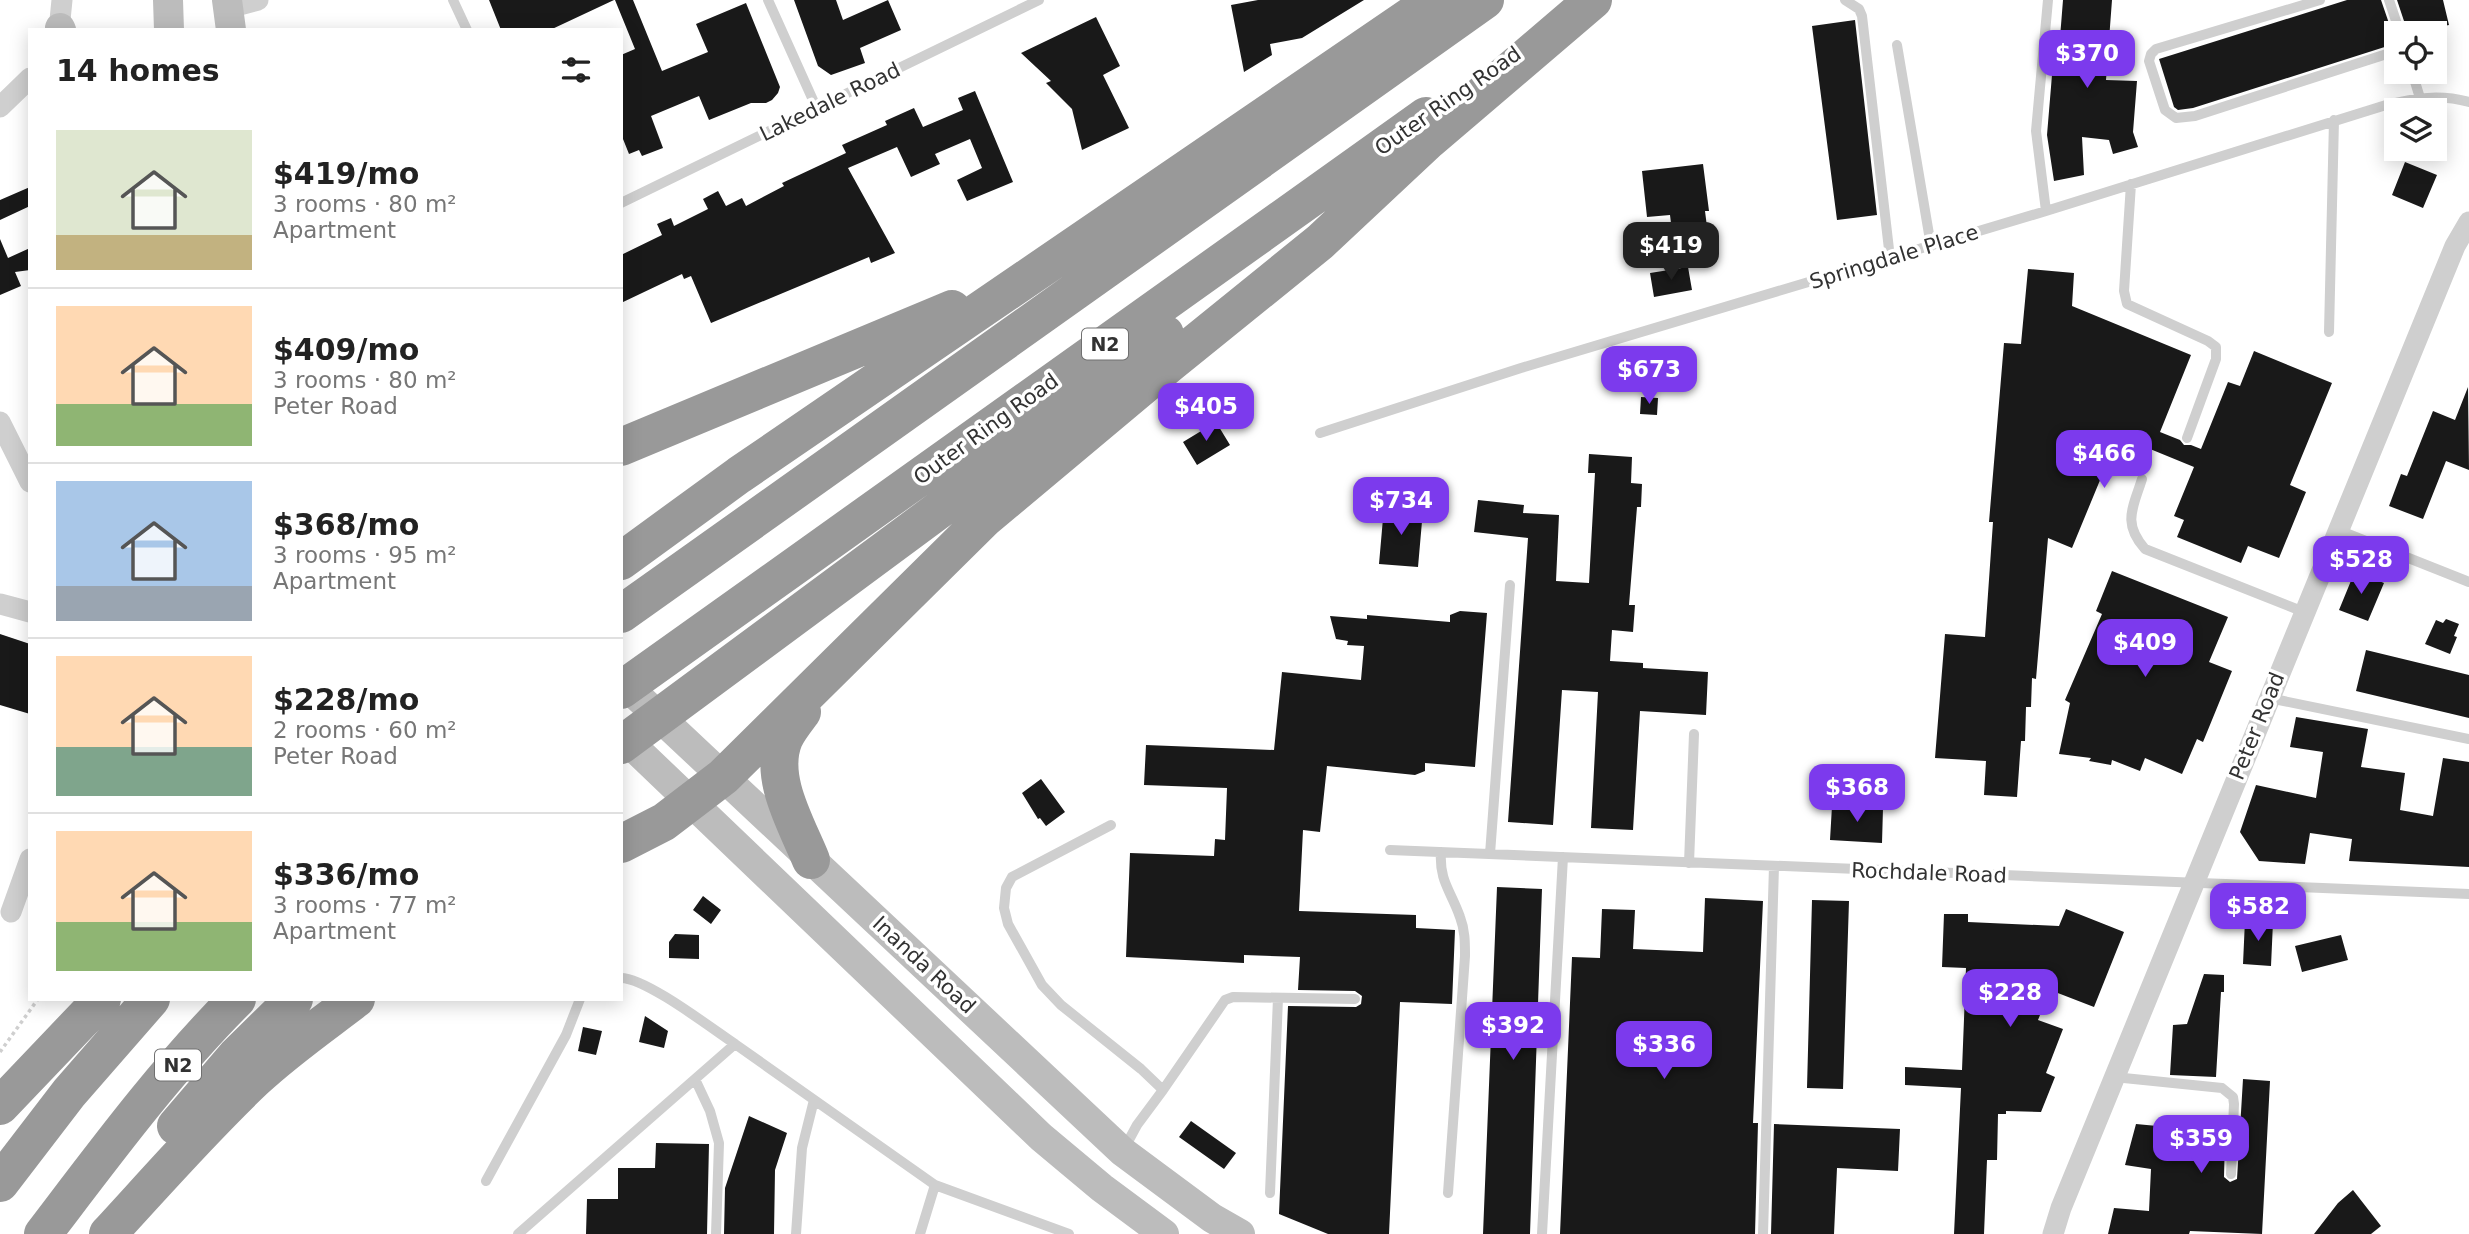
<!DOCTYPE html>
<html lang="en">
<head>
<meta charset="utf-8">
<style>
	:root { --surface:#fff; --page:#f6f6f6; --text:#222; --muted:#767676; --line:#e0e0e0; --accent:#7c3aed }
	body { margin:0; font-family:"DejaVu Sans",sans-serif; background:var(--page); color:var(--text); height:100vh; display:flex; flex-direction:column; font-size:26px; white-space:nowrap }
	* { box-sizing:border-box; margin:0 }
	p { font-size:23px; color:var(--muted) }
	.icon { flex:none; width:38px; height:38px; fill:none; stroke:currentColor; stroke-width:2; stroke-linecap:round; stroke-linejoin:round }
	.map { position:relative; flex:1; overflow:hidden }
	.panel { position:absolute; left:28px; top:28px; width:595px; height:973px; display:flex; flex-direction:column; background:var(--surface); border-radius:0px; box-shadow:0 4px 18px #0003 }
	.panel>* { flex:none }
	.buttons { position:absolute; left:2384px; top:21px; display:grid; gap:14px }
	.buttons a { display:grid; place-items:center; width:63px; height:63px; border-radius:0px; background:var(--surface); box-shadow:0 4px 18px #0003; font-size:35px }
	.price { position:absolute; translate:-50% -60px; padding:0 16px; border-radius:14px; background:var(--accent); color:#fff; font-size:23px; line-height:46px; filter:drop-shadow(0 2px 4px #0008) }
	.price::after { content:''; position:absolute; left:50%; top:42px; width:21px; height:16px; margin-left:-10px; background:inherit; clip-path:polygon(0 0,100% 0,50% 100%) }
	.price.active { background:#222; color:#fff }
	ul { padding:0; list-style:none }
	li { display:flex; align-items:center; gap:21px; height:175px; padding:0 28px }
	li+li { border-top:2px solid var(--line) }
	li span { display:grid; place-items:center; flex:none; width:196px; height:140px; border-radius:0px; color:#555 }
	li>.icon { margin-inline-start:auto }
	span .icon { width:84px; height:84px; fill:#fffc; stroke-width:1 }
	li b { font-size:30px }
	h2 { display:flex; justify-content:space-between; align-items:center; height:84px; padding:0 28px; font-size:30px }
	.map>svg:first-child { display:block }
</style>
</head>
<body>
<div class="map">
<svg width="2469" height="1234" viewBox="0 0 2469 1234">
	<rect width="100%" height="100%" fill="#fff"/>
	<path fill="#191919" d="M489,0H614L550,30H501Z
		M615,0H633L662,71L708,52L696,24L746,3L780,87L778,93L772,100L766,103H751L709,120L699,96L651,116L663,148L642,156L639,150L629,154L621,134V55L635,49Z
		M794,0H836L843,20L888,0L901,30L860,48L865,63L831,75L818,66Z
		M1258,0H1364L1302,38L1270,44L1272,55L1244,72L1231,5Z
		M2063,0H2112L2106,80L2137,81L2133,132L2138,147L2113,154L2109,140L2082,137L2084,175L2054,181L2047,135L2053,63H2058Z
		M2347,0H2381L2394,38H2392L2394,44L2193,108L2178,110L2174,107L2159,59Z
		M2397,0H2443L2449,25L2408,33Z
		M1096,17L1120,66L1103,75L1129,128L1082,150L1072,109L1046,83L1051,81L1021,53Z
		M1855,20L1877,215L1837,220L1812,26Z
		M975,91L1013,182L967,201L957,180L982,168L970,139L935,154L940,164L911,177L897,147L848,168L895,253L871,263L869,257L711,323L691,276L684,279L682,274L621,303V255L662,235L657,224L671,218L674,226L708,209L703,199L718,191L726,206L742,198L746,206L784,186L782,183L846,153L842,145L887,125L885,121L914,108L923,127L963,110L958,98Z
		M2405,162L2437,175L2423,208L2392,195Z
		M1703,164L1709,211H1705L1708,235L1673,239L1670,215L1647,217L1642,171Z
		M30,187V206L0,220V200Z
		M0,239L8,258L30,248V270L15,272L21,286L0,295Z
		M1688,267L1692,290L1654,297L1650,273Z
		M2028,269L2074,273L2072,306L2191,355L2160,432L2180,440L2184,445H2191L2201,449L2228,382L2240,386L2254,351L2332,383L2290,485L2306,492L2279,558L2248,546L2241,563L2177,537L2184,520L2174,516L2194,467L2133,442L2131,445L2117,439L2072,548L2048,538L2036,679L2032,678L2031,707H2026L2025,741H2021L2017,797L1984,795L1986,761L1935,758L1945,634L1985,637L1993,522H1989L2004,343L2021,344Z
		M2468,387L2469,470L2446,461L2423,519L2389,506L2401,474L2407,476L2433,411L2455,420Z
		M1641,397L1658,398L1657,415L1640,414Z
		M1216,422L1230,445L1197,465L1183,442Z
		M1589,454L1632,457L1631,483L1642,484L1641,507H1637L1629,605H1635L1633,632L1612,630L1610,661L1643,663V668L1708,672L1706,715L1640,711L1633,830L1591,828L1598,692L1562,690L1553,825L1508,822L1528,538L1474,532L1478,500L1524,505L1523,513L1559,515L1556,581L1589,583L1595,473H1588Z
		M1384,507L1423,510L1418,567L1379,564Z
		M2112,571L2228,617L2209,662L2232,671L2203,742L2197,739L2182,774L2145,758L2140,771L2112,760L2111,765L2089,761L2091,758L2059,754L2070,703L2065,700L2102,614L2096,611Z
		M2355,571L2384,583L2368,621L2339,610Z
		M1460,611L1487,613L1475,767L1425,763V771L1415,775L1327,766L1320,832L1303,830L1299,911L1416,915V928L1455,930L1452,1004L1400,1002L1389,1234H1328L1279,1214L1288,1006L1356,1007L1361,1004L1362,996L1355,991L1298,990L1300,957L1244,955V963L1126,957L1130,853L1214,856L1215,839L1225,840L1227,788L1144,785L1146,745L1274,750L1282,672L1361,680L1364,646L1347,645L1348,641L1336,639L1330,616L1367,619V615L1450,622V615Z
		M2446,619L2459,624L2454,636L2457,637L2450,654L2425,644L2436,620L2443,623Z
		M0,634L30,644V714L0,705Z
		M2366,650L2469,675V718L2356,691Z
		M2296,717L2368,729L2361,767L2405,773L2400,810L2433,816L2443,758L2469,762V867L2349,861L2352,839L2310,833L2305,864L2259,861L2240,832L2256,785L2316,798L2323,752L2290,747Z
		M1041,779L1065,812L1046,826L1040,818L1038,819L1022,793Z
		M1832,806L1883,808L1882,843L1830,840Z
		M1497,887L1542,889L1530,1234H1483Z
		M703,896L721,910L711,924L693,910Z
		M1705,898L1763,901L1753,1123H1758L1755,1234H1560L1572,957L1600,958L1602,909L1635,910L1633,949L1703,952Z
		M1812,900L1849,901L1843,1089L1807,1088Z
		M2066,909L2124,932L2094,1007L2050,990L2038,1020L2063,1029L2046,1073L2055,1077L2041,1112L2006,1111V1114H1998L1997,1160H1987L1984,1234H1954L1961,1088L1905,1085V1067L1962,1070L1966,968L1942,967L1944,914H1968V922L2059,926Z
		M2245,920L2273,922L2271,966L2243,964Z
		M675,934L699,935V959L669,958V942Z
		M2341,935L2348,960L2302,972L2295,946Z
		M2204,974L2224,975V992H2221L2216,1077L2170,1075L2173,1025L2187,1024Z
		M645,1016L668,1031L664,1048L639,1042Z
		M583,1027L602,1031L596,1055L578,1051Z
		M2243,1079L2270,1081L2262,1234L2190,1231L2189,1234H2108L2114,1208L2149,1211L2151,1169L2125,1165L2136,1124L2168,1127L2169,1120H2193V1134L2225,1136L2224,1177L2230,1182L2237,1179Z
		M749,1116L787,1133L775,1170L774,1234H724L725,1188Z
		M1191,1121L1236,1153L1224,1169L1179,1137Z
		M1774,1124L1900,1129L1898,1171L1837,1168L1834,1234H1771Z
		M656,1143L709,1144L707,1234H586L587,1199H618V1168H655Z
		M2353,1190L2381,1226L2371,1234H2314L2338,1203Z"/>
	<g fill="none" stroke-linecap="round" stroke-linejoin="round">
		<path stroke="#cfcfcf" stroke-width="3.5" stroke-dasharray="3.5 3.5" stroke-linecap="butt" d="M0,1052L38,999"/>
		<path stroke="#cfcfcf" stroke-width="10" d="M453,0L467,30
			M768,0L817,109
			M1845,0L1859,9L1862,16L1890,258
			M2320,0L2156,49L2151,54L2149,61L2165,110L2176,118L2195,116L2396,51
			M2389,0L2400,33
			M1897,45L1931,246
			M2412,72L2420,98
			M2131,184L2124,291L2127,304L2208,341L2216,347V359L2187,438
			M621,203L1039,0
			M2046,211L2036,131L2048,0
			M2329,332L2334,120
			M1320,433L1521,368L2046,211L2386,105C2415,98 2440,94 2469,102
			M2142,479C2133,508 2122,523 2145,549L2304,612
			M2338,530L2469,582
			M2269,698L2469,739
			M1111,825L1012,877L1006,888L1004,908L1008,924L1042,985L1061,1005L1141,1069L1163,1090L1137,1125L1124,1149
			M1390,850L2469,894
			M1441,852C1439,881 1451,891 1460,917C1465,930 1465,942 1465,956L1448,1193
			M1490,854L1510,585
			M1689,863L1694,734
			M621,978C646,978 711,1028 735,1044
			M2114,1077L2222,1088L2233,1097L2234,1104L2231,1174
			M695,1079L710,1111L719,1143L716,1234
			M1163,1090L1225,1000L1233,997L1355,999
			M486,1181L566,1035L580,999
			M1270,1193L1278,998
			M518,1234L735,1044L935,1185L1069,1234
			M796,1234L802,1148L814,1100
			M920,1234L935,1185
			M1542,1234L1563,857
			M1763,1234L1774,866"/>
		<path stroke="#cfcfcf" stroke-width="21" d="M228,8L258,0
			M59,30L62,0
			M0,107L30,78
			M0,422L30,482
			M0,604L30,612
			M11,912L30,859
			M2053,1234L2061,1208L2455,246L2469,222"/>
		<path stroke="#bcbcbc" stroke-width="30" d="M168,0L169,30
			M227,0L231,30
			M60,28L61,30
			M621,681L1123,1152L1212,1218L1240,1234
			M621,735L1041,1137L1102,1188L1164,1234"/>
		<path stroke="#999" stroke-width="38" d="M621,447L952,309
			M621,561L739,475L1434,0
			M621,614L1485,0
			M621,690L1426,116
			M802,712C796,720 788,730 784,739C768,778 797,825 811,860
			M621,745L947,504L1165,334
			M621,844L664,822L723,777L984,519L1168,365L1320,242L1429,140L1593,0
			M0,1106L102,999
			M176,1126L236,1056L294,999
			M0,1183L69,1093L151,999
			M43,1234C104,1154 165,1071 237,999
			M108,1234C156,1182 203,1128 255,1079C286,1050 322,1025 356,999"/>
	</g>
	<g text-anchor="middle" stroke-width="7" stroke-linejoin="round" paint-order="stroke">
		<g fill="#fff" stroke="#707070" stroke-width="2">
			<rect x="1082" y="328.5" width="46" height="31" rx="5"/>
			<rect x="155" y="1049.5" width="46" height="31" rx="5"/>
		</g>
		<g font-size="19" font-weight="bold" fill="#323232">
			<text x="1105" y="351">N2</text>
			<text x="178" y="1072">N2</text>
		</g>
		<g font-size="21" fill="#323232" stroke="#fff">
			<text transform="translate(1448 101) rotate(-35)" y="7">Outer Ring Road</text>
			<text transform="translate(830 102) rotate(-26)" y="7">Lakedale Road</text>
			<text transform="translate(1894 257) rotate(-17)" y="7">Springdale Place</text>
			<text transform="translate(986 429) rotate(-36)" y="7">Outer Ring Road</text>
			<text transform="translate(2257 726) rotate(-68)" y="7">Peter Road</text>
			<text transform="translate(1929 873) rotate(2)" y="7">Rochdale Road</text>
			<text transform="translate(924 965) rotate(43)" y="7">Inanda Road</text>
		</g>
	</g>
</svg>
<div class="buttons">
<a><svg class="icon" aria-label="locate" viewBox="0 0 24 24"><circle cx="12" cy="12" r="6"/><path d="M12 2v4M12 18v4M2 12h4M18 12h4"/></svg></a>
<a><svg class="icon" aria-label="layers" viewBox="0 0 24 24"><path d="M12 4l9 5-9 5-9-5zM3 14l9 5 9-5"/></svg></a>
</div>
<b class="price" style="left:2087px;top:90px">$370</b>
<b class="price active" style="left:1671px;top:282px">$419</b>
<b class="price" style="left:1649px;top:406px">$673</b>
<b class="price" style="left:1206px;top:443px">$405</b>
<b class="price" style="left:2104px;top:490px">$466</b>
<b class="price" style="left:1401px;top:537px">$734</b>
<b class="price" style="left:2361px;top:596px">$528</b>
<b class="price" style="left:2145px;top:679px">$409</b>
<b class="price" style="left:1857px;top:824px">$368</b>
<b class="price" style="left:2258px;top:943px">$582</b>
<b class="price" style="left:2010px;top:1029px">$228</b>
<b class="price" style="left:1513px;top:1062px">$392</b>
<b class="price" style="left:1664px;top:1081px">$336</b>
<b class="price" style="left:2201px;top:1175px">$359</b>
<section class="panel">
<h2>14 homes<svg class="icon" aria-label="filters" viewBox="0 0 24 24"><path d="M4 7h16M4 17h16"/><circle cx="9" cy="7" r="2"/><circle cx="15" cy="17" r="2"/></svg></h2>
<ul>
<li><span style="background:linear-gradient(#dfe7d0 75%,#c2b280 0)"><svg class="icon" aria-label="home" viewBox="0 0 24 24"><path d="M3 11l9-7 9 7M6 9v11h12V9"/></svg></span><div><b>$419/mo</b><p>3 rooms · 80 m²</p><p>Apartment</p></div></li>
<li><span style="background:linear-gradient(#ffd9b3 70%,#8fb573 0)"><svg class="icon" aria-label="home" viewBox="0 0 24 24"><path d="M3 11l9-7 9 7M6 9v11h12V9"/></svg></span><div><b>$409/mo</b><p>3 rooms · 80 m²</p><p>Peter Road</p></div></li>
<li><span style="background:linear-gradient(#a9c7e8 75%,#9aa5b1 0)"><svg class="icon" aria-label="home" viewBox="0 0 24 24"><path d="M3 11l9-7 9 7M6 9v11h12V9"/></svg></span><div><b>$368/mo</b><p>3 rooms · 95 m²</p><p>Apartment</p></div></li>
<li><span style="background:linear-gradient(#ffd9b3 65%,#7fa58c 0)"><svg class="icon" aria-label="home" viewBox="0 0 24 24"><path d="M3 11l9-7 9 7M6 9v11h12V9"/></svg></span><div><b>$228/mo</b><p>2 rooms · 60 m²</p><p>Peter Road</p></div></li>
<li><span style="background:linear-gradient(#ffd9b3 65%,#8fb573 0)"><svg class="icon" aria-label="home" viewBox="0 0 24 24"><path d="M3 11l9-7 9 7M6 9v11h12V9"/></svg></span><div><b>$336/mo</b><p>3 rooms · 77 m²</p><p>Apartment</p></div></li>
</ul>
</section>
</div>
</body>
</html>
